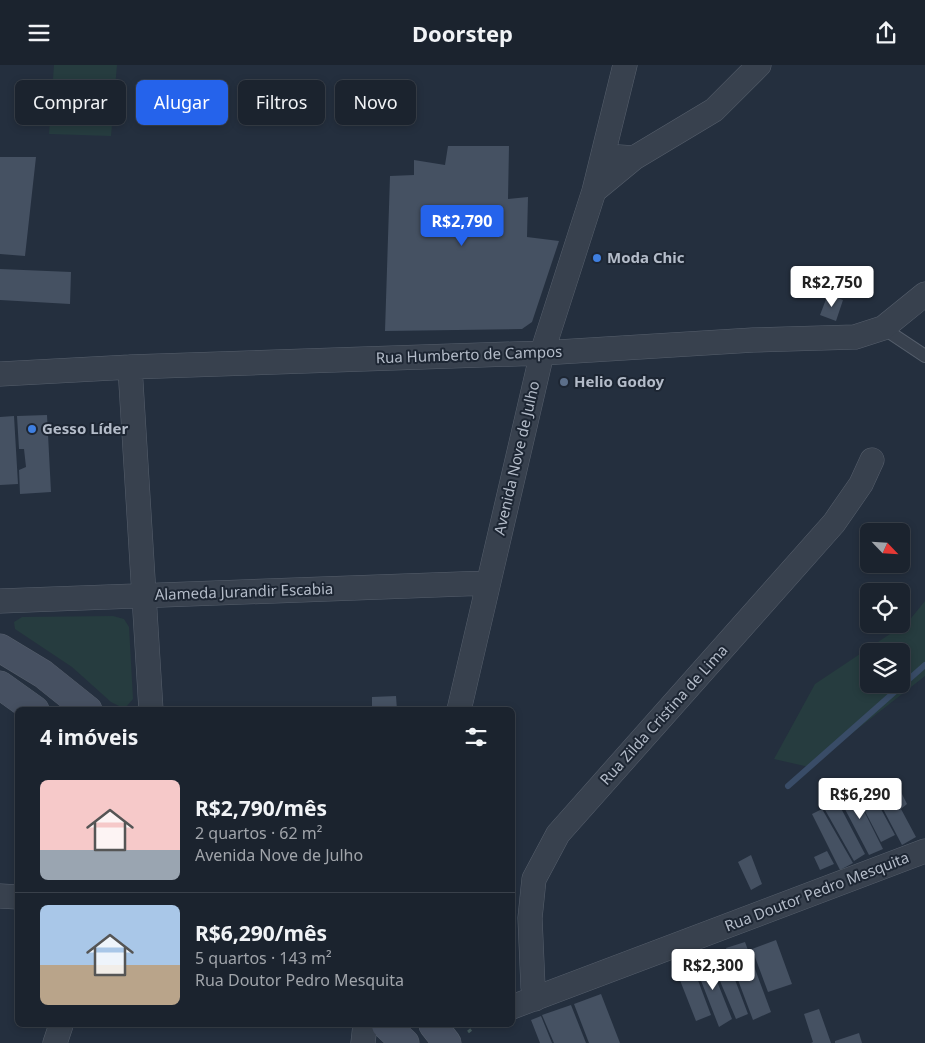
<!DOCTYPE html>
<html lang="pt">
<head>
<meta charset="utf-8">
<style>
	:root { --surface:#1b232e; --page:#242b36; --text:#f1f3f6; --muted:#a0a4aa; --line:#39404a; --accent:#2563eb }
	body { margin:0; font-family:"Noto Sans",sans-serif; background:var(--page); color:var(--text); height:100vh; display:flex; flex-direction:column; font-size:19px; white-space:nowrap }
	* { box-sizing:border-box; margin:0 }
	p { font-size:16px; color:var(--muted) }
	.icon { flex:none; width:28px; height:28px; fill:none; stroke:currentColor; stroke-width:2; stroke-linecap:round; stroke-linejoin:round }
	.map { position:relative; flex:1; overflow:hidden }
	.details { position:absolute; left:15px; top:642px; width:500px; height:320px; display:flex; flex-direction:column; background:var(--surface); border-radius:8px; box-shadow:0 2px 8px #0003,0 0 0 1px var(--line) }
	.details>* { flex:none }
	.hud { position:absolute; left:15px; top:15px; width:500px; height:45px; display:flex; gap:10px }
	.needle { width:32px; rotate:115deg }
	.buttons { position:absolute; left:860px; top:458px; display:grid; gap:10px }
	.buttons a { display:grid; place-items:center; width:50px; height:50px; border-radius:8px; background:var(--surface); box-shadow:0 2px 8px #0003,0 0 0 1px var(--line); font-size:25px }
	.price { position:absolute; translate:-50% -42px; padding:0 11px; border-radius:5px; background:#fff; color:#222; font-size:16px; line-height:32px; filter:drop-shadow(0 1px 2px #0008) }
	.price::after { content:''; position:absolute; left:50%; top:30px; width:15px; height:11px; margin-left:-8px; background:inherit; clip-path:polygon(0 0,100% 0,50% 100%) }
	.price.selected { background:var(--accent); color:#fff }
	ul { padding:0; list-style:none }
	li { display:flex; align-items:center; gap:15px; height:125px; padding:0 25px }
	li+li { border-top:1px solid var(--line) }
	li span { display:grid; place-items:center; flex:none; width:140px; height:100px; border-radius:8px; color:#555 }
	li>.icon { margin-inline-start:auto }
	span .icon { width:60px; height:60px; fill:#fffc; stroke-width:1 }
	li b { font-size:21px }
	h2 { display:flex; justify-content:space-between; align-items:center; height:60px; padding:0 25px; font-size:21px }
	.tag { padding:0 18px; border-radius:8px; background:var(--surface); box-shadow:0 2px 8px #0003,0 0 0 1px var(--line); font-size:18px; line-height:45px }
	.tag.selected { background:var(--accent); color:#fff }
	header { display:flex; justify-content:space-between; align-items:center; height:65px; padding:0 25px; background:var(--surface); font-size:22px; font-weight:700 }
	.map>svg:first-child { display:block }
</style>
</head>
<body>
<header><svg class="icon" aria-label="menu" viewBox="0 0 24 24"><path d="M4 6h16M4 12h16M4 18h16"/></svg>Doorstep<svg class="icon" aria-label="share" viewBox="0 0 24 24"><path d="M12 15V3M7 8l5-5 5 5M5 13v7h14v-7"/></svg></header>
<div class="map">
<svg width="925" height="978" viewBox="0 0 925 978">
	<rect width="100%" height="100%" fill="#242f3e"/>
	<path fill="#263c3f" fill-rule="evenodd" d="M54,0H117L111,71L49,69Z
		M925,536V611L809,702L774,694L815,619L908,557ZM869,586H901V619H869Z
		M113,551L124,554L129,562L133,634L126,642H121L111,637L72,602L15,564L14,557L22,552Z"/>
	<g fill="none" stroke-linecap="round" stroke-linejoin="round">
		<path stroke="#394c67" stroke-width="6" d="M788,721L925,600"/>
	</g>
	<path fill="#455162" d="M448,81H509L508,134L528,132L527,172L559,176L532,257L522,264L385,266L390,111L414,110V95L445,100Z
		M0,92H36L25,191L0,189Z
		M0,204L71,207L70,239L0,235Z
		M828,229L843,235L836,256L820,250Z
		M47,350L51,427L20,429L19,405L26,402L24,384H19L17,351Z
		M14,351L18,419L0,420V352Z
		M396,631L397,645H372V632Z
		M884,713L891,726L898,721L907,739L901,744L916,772L902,780L871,721Z
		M851,720L883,784L869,790L836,727Z
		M868,720L895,770L881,777L855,727Z
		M833,728L865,789L854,796L820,736Z
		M822,744L853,798L840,805L812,749Z
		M827,786L834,799L820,805L814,792Z
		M751,790L762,819L751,825L738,797Z
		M776,875L792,919L768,927L752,884Z
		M745,877L771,947L753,955L726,883Z
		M707,891L732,954L719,962L693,895Z
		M726,891L748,949L736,954L712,897Z
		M690,894L711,950L696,956L674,900Z
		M601,929L620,978H589L574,939Z
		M571,940L586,978H554L542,950Z
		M819,944L831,978H811L813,977L804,949Z
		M541,951L552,978H540L531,955Z
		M859,968L862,978H835V976Z"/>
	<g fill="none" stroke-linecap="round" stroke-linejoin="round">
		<defs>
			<path id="service" d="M883,263L925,291"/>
			<path id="minor" d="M634,93L714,45L759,0
				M594,126L634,93L619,92
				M130,302L151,645
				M0,309L130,302L542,288L753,275L855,272L883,263L925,229
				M0,536L488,518
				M459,645L542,288L594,126L625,0
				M0,831L18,832
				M535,934L533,922L530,853L534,814L558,769L834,458L861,419L872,395
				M512,942L925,786
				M55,978L61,960
				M363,978L365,960"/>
			<path id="secondary" d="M0,583L43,609L88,645
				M0,620L35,645
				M386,960L405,978
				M433,960L447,978"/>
		</defs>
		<use href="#service" stroke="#565f6c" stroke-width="14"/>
		<use href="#minor" stroke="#565f6c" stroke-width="25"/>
		<use href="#secondary" stroke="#565f6c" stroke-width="29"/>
		<path stroke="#44595c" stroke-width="3" stroke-dasharray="4 4" stroke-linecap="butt" d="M468,967L477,960"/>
		<use href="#service" stroke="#38414e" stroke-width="12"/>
		<use href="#minor" stroke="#38414e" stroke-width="24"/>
		<use href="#secondary" stroke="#465061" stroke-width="28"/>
	</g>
	<g fill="#3f7fe0" stroke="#1d2633" stroke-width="2">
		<circle cx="597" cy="193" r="5"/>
		<circle cx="32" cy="364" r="5"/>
	</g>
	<circle fill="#5c6f8a" stroke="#1d2633" stroke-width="2" cx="564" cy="317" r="5"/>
	<g text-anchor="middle" stroke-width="4" stroke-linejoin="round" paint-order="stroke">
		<g font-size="15" font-weight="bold" fill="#b4bcc9" stroke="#1d2633" text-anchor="start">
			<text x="607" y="198">Moda Chic</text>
			<text x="574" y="322">Helio Godoy</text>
			<text x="42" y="369">Gesso Líder</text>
		</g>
		<g font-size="15" fill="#b4bcc9" stroke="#1d2633">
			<text transform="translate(469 290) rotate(-2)" y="5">Rua Humberto de Campos</text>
			<text transform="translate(517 393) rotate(-77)" y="5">Avenida Nove de Julho</text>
			<text transform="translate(244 527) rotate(-2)" y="5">Alameda Jurandir Escabia</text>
			<text transform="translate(664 650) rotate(-48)" y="5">Rua Zilda Cristina de Lima</text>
			<text transform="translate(817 827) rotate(-21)" y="5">Rua Doutor Pedro Mesquita</text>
		</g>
	</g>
</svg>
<div class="buttons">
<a><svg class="needle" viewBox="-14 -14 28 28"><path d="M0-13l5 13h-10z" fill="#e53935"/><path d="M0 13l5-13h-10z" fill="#a0a4aa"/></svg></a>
<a><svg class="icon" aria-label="locate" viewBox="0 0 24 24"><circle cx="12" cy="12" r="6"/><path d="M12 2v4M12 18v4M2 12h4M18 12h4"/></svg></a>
<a><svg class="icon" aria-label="layers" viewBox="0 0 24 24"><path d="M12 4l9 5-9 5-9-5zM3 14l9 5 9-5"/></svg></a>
</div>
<b class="price selected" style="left:462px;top:182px">R$2,790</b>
<b class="price" style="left:832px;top:243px">R$2,750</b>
<b class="price" style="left:860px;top:755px">R$6,290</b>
<b class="price" style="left:713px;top:926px">R$2,300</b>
<div class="hud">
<a class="tag">Comprar</a>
<a class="tag selected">Alugar</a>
<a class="tag">Filtros</a>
<a class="tag">Novo</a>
</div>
<section class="details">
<h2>4 imóveis<svg class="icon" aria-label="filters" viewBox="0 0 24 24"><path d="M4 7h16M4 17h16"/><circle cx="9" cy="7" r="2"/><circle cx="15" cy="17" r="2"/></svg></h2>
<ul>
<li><span style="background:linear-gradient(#f6c9c9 70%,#9aa5b1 0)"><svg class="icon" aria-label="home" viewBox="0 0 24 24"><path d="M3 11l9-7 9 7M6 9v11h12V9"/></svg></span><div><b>R$2,790/mês</b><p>2 quartos · 62 m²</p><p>Avenida Nove de Julho</p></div></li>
<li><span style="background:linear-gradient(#a9c7e8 60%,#b9a48a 0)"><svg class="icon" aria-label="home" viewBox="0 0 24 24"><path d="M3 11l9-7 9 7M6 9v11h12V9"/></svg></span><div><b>R$6,290/mês</b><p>5 quartos · 143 m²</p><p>Rua Doutor Pedro Mesquita</p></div></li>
</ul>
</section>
</div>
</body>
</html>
